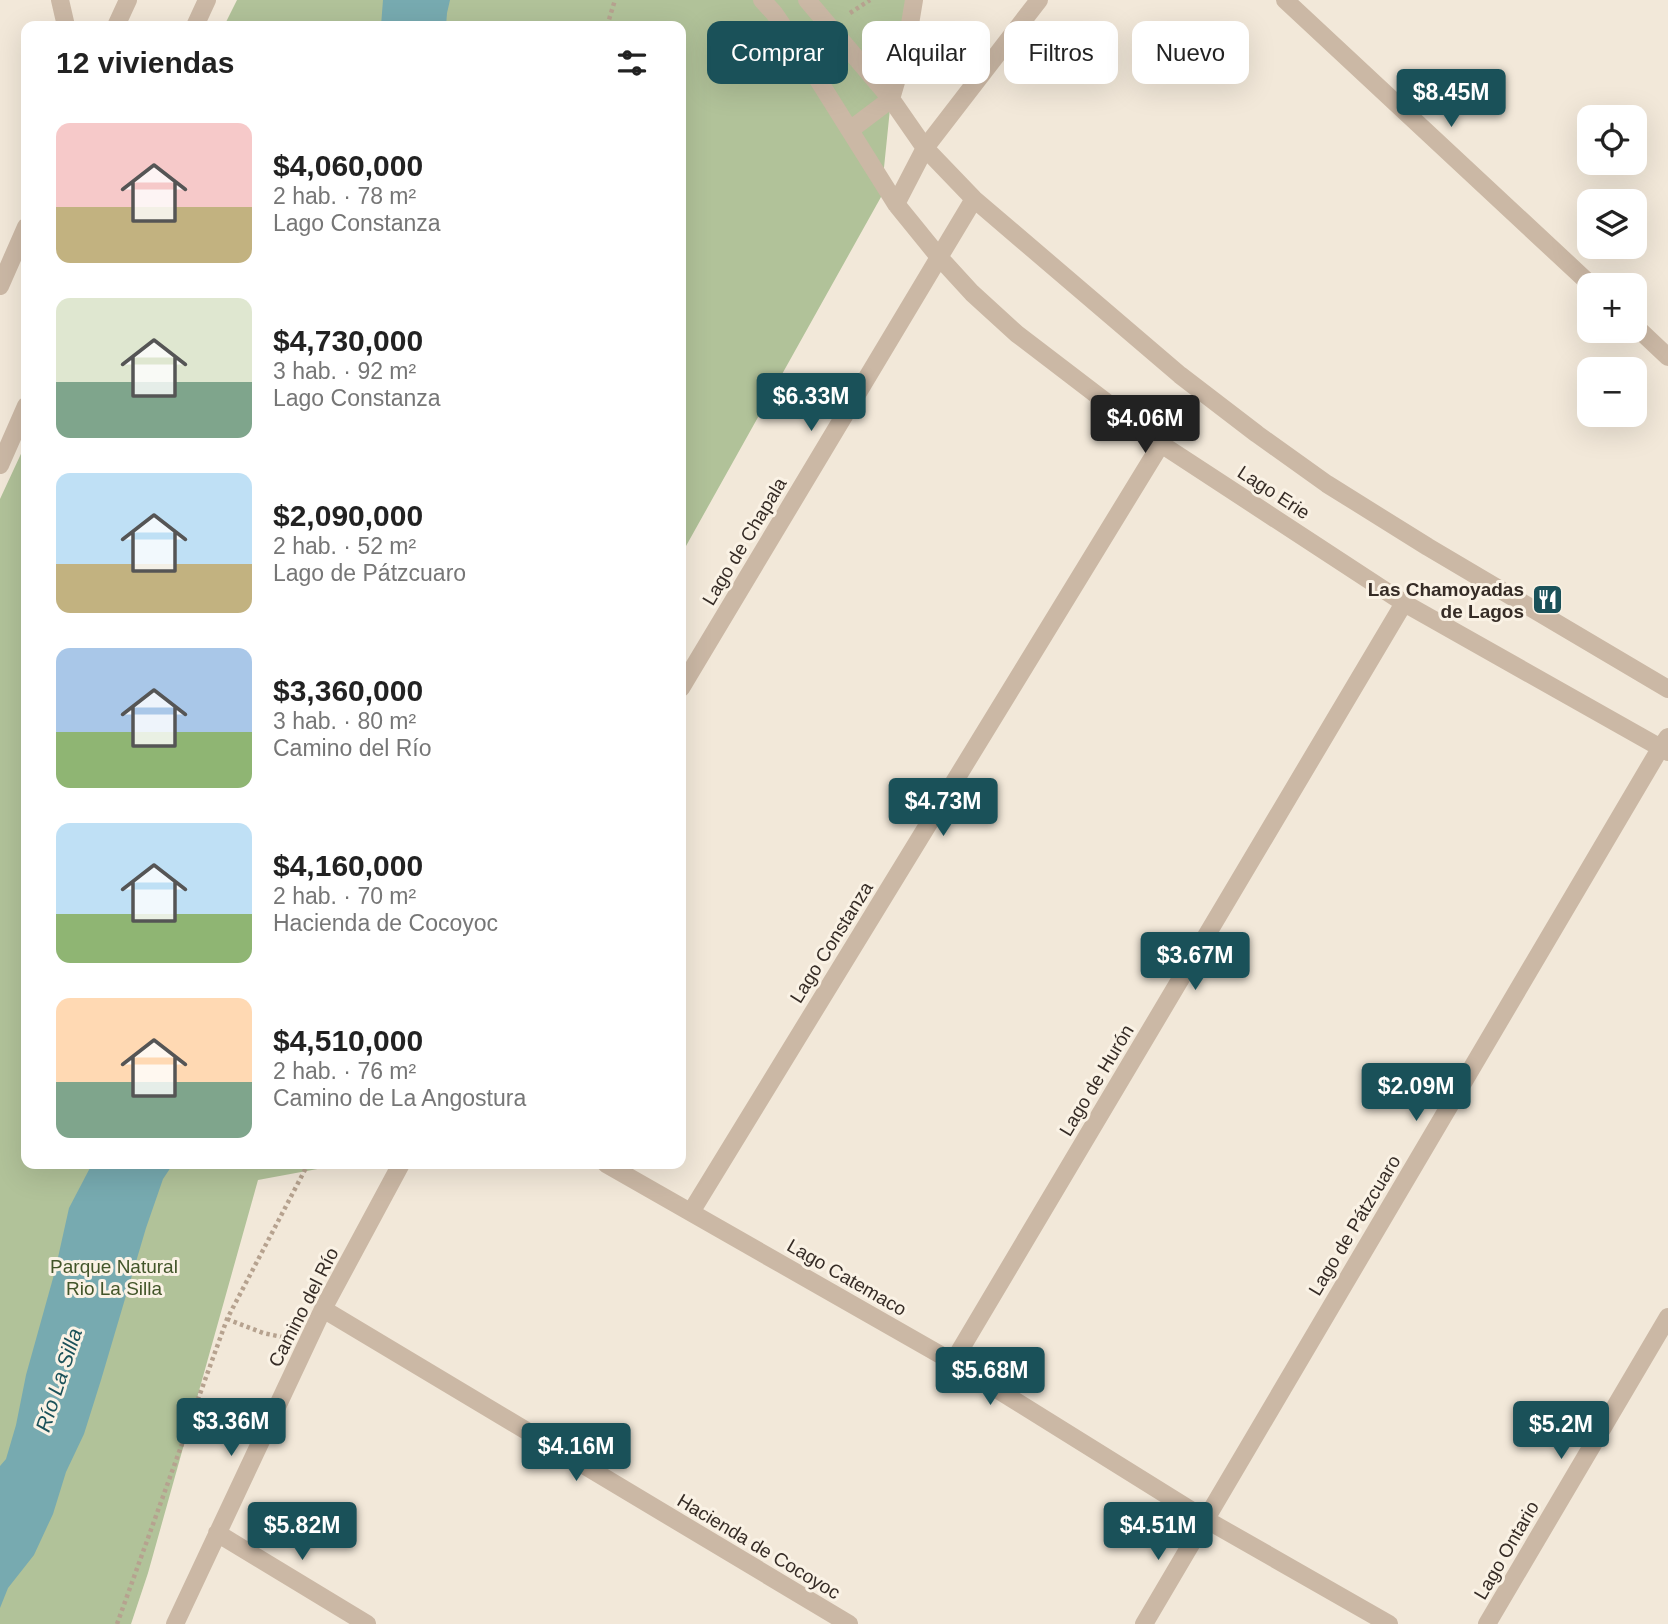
<!DOCTYPE html>
<html lang="es">
<head>
<meta charset="utf-8">
<style>
	:root { --surface:#fff; --page:#f6f6f6; --text:#222; --muted:#767676; --accent:#1a5159 }
	body { margin:0; font-family:Helvetica,sans-serif; background:var(--page); color:var(--text); height:100vh; display:flex; flex-direction:column; font-size:26px; white-space:nowrap }
	* { box-sizing:border-box; margin:0 }
	p { font-size:23px; color:var(--muted) }
	.icon { flex:none; width:38px; height:38px; fill:none; stroke:currentColor; stroke-width:2; stroke-linecap:round; stroke-linejoin:round }
	.map { position:relative; flex:1; overflow:hidden }
	.drawer { position:absolute; left:21px; top:21px; width:665px; height:1148px; display:flex; flex-direction:column; background:var(--surface); border-radius:14px; box-shadow:0 7px 28px #0002 }
	.drawer>* { flex:none }
	.banner { position:absolute; left:707px; top:21px; width:665px; height:63px; display:flex; gap:14px }
	.controls { position:absolute; left:1577px; top:105px; display:grid; gap:14px }
	.controls a { display:grid; place-items:center; width:70px; height:70px; border-radius:14px; background:var(--surface); box-shadow:0 7px 28px #0002; font-size:35px }
	.price { position:absolute; translate:-50% -60px; padding:0 16px; border-radius:7px; background:var(--accent); color:#fff; font-size:23px; line-height:46px; filter:drop-shadow(0 2px 4px #0008) }
	.price::after { content:''; position:absolute; left:50%; top:42px; width:21px; height:16px; margin-left:-10px; background:inherit; clip-path:polygon(0 0,100% 0,50% 100%) }
	.price.selected { background:#222; color:#fff }
	ul { padding:0; list-style:none }
	li { display:flex; align-items:center; gap:21px; height:175px; padding:0 35px }
	li span { display:grid; place-items:center; flex:none; width:196px; height:140px; border-radius:14px; color:#555 }
	li>.icon { margin-inline-start:auto }
	span .icon { width:84px; height:84px; fill:#fffc; stroke-width:1 }
	li b { font-size:30px }
	h2 { display:flex; justify-content:space-between; align-items:center; height:84px; padding:0 35px; font-size:30px }
	.tag { padding:0 24px; border-radius:14px; background:var(--surface); box-shadow:0 7px 28px #0002; font-size:24px; line-height:63px }
	.tag.selected { background:var(--accent); color:#fff }
	.map>svg:first-child { display:block }
</style>
</head>
<body>
<div class="map">
<svg width="1668" height="1624" viewBox="0 0 1668 1624">
	<rect width="100%" height="100%" fill="#f2e8d9"/>
	<path fill="#b1c299" d="M237,0H914L891,99L881,197L681,555V26H224Z
		M26,443V1164H340L339,1165L258,1180L148,1573L131,1624H0V499Z"/>
	<path fill="#77aab0" d="M383,0H450L447,13L446,26H381Z
		M92,1164H173L163,1179L146,1228L101,1380L84,1434L66,1472L53,1514L34,1555L8,1588L0,1608V1466L6,1459L16,1425L26,1375L55,1271L69,1208Z"/>
	<g fill="none" stroke-linecap="round" stroke-linejoin="round">
		<path stroke="#b6a28f" stroke-width="4.5" stroke-dasharray="3.5 3.5" stroke-linecap="butt" d="M850,13L870,0
			M607,26L615,0
			M227,1319L263,1333L282,1337
			M117,1624L227,1319L308,1164"/>
		<path stroke="#cbb8a5" stroke-width="18" d="M60,0L66,26
			M762,0L774,13L802,54L896,204L939,257L972,293L1017,334L1161,444L1404,603L1668,752
			M807,0L891,99L925,148L974,199L1180,375L1257,434L1327,484L1428,547L1668,689
			M1285,0L1591,285
			M116,26L128,0
			M195,26L207,0
			M850,130L891,99L906,48L914,0
			M896,204L925,148L1039,0
			M0,286L26,227
			M1634,325L1668,357
			M0,465L26,406
			M681,688L974,199
			M606,1164L953,1362L1205,1519L1389,1624
			M691,1212L1161,444
			M323,1309L849,1624
			M953,1362L1404,603
			M217,1533L367,1624
			M175,1624L323,1309L401,1164
			M1144,1624L1661,747L1668,737
			M1487,1624L1668,1317"/>
	</g>
	<defs>
		<symbol id="restaurant-square" viewBox="-11 -11 22 22"><rect x="-9" y="-9" width="18" height="18" rx="4" fill="#1a5159" stroke="#faf2e5"/><path d="M-5-6h1v4h1v-4h1v4h1v-4h1v5L-1.5 .5V6h-2V.5L-5-1ZM5-6V6H3V1.5H1.5Q1.5-4 5-6Z" fill="#fff"/></symbol>
	</defs>
	<g fill-rule="evenodd">
		<use href="#restaurant-square" x="1530" y="582" width="35" height="35"/>
	</g>
	<g text-anchor="middle" stroke-width="6" stroke-linejoin="round" paint-order="stroke">
		<g font-size="19" fill="#362c26" stroke="#faf2e5">
			<text transform="translate(1274 492) rotate(33)" y="7">Lago Erie</text>
			<text transform="translate(744 541) rotate(-59)" y="7">Lago de Chapala</text>
			<text transform="translate(831 942) rotate(-58)" y="7">Lago Constanza</text>
			<text transform="translate(1096 1080) rotate(-59)" y="7">Lago de Hurón</text>
			<text transform="translate(1354 1225) rotate(-59)" y="7">Lago de Pátzcuaro</text>
			<text transform="translate(847 1277) rotate(30)" y="7">Lago Catemaco</text>
			<text transform="translate(303 1307) rotate(-63)" y="7">Camino del Río</text>
			<text transform="translate(759 1546) rotate(31)" y="7">Hacienda de Cocoyoc</text>
			<text transform="translate(1506 1550) rotate(-60)" y="7">Lago Ontario</text>
		</g>
		<g font-size="19" font-weight="bold" fill="#362c26" stroke="#faf2e5" text-anchor="end">
			<text x="1524" y="596">Las Chamoyadas<tspan x="1524" dy="22">de Lagos</tspan></text>
		</g>
		<g font-size="19" fill="#425529" stroke="#faf2e5">
			<text x="114" y="1273">Parque Natural<tspan x="114" dy="22">Rio La Silla</tspan></text>
		</g>
		<g font-size="21" font-style="italic" fill="#1a5159" stroke="#faf2e5">
			<text transform="translate(59 1380) rotate(-72)" y="7">Río La Silla</text>
		</g>
	</g>
</svg>
<div class="controls">
<a><svg class="icon" aria-label="locate" viewBox="0 0 24 24"><circle cx="12" cy="12" r="6"/><path d="M12 2v4M12 18v4M2 12h4M18 12h4"/></svg></a>
<a><svg class="icon" aria-label="layers" viewBox="0 0 24 24"><path d="M12 4l9 5-9 5-9-5zM3 14l9 5 9-5"/></svg></a>
<a>+</a>
<a>−</a>
</div>
<b class="price" style="left:1451px;top:129px">$8.45M</b>
<b class="price" style="left:811px;top:433px">$6.33M</b>
<b class="price selected" style="left:1145px;top:455px">$4.06M</b>
<b class="price" style="left:943px;top:838px">$4.73M</b>
<b class="price" style="left:1195px;top:992px">$3.67M</b>
<b class="price" style="left:1416px;top:1123px">$2.09M</b>
<b class="price" style="left:990px;top:1407px">$5.68M</b>
<b class="price" style="left:231px;top:1458px">$3.36M</b>
<b class="price" style="left:1561px;top:1461px">$5.2M</b>
<b class="price" style="left:576px;top:1483px">$4.16M</b>
<b class="price" style="left:302px;top:1562px">$5.82M</b>
<b class="price" style="left:1158px;top:1562px">$4.51M</b>
<div class="banner">
<a class="tag selected">Comprar</a>
<a class="tag">Alquilar</a>
<a class="tag">Filtros</a>
<a class="tag">Nuevo</a>
</div>
<section class="drawer">
<h2>12 viviendas<svg class="icon" aria-label="filters" viewBox="0 0 24 24"><path d="M4 7h16M4 17h16"/><circle cx="9" cy="7" r="2"/><circle cx="15" cy="17" r="2"/></svg></h2>
<ul>
<li><span style="background:linear-gradient(#f6c9c9 60%,#c2b280 0)"><svg class="icon" aria-label="home" viewBox="0 0 24 24"><path d="M3 11l9-7 9 7M6 9v11h12V9"/></svg></span><div><b>$4,060,000</b><p>2 hab. · 78 m²</p><p>Lago Constanza</p></div></li>
<li><span style="background:linear-gradient(#dfe7d0 60%,#7fa58c 0)"><svg class="icon" aria-label="home" viewBox="0 0 24 24"><path d="M3 11l9-7 9 7M6 9v11h12V9"/></svg></span><div><b>$4,730,000</b><p>3 hab. · 92 m²</p><p>Lago Constanza</p></div></li>
<li><span style="background:linear-gradient(#bfe0f5 65%,#c2b280 0)"><svg class="icon" aria-label="home" viewBox="0 0 24 24"><path d="M3 11l9-7 9 7M6 9v11h12V9"/></svg></span><div><b>$2,090,000</b><p>2 hab. · 52 m²</p><p>Lago de Pátzcuaro</p></div></li>
<li><span style="background:linear-gradient(#a9c7e8 60%,#8fb573 0)"><svg class="icon" aria-label="home" viewBox="0 0 24 24"><path d="M3 11l9-7 9 7M6 9v11h12V9"/></svg></span><div><b>$3,360,000</b><p>3 hab. · 80 m²</p><p>Camino del Río</p></div></li>
<li><span style="background:linear-gradient(#bfe0f5 65%,#8fb573 0)"><svg class="icon" aria-label="home" viewBox="0 0 24 24"><path d="M3 11l9-7 9 7M6 9v11h12V9"/></svg></span><div><b>$4,160,000</b><p>2 hab. · 70 m²</p><p>Hacienda de Cocoyoc</p></div></li>
<li><span style="background:linear-gradient(#ffd9b3 60%,#7fa58c 0)"><svg class="icon" aria-label="home" viewBox="0 0 24 24"><path d="M3 11l9-7 9 7M6 9v11h12V9"/></svg></span><div><b>$4,510,000</b><p>2 hab. · 76 m²</p><p>Camino de La Angostura</p></div></li>
</ul>
</section>
</div>
</body>
</html>
